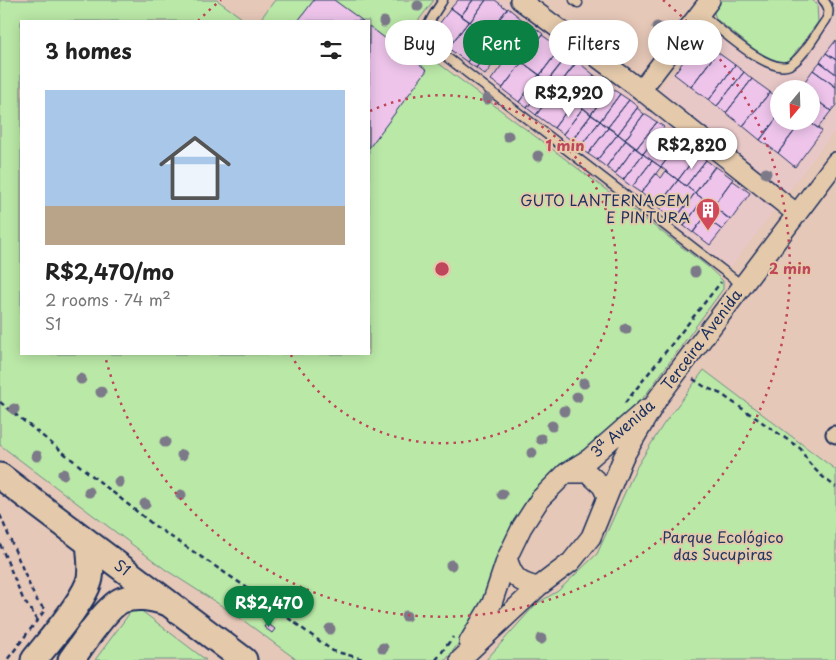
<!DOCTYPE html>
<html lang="en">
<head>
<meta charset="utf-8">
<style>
	:root { --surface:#fff; --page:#f6f6f6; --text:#222; --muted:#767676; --accent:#0b8043 }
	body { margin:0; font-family:"Playpen Sans",sans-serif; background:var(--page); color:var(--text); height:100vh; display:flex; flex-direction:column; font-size:19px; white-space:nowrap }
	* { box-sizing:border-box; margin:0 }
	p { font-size:16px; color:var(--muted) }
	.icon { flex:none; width:28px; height:28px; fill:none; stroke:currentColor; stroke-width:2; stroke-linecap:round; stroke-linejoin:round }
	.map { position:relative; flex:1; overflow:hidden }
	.sheet { position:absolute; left:20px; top:20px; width:350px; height:335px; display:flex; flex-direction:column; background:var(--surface); border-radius:0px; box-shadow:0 2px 12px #0003 }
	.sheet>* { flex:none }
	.banner { position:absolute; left:385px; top:20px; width:375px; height:45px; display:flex; gap:10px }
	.needle { width:32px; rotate:199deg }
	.controls { position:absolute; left:770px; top:80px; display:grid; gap:10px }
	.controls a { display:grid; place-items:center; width:50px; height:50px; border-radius:50%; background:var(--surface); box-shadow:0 2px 12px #0003; font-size:25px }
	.price { position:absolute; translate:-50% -42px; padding:0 11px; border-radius:18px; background:#fff; color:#222; font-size:16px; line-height:32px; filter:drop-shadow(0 1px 2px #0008) }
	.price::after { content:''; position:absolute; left:50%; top:30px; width:15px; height:11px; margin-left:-8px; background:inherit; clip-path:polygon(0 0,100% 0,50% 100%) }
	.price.active { background:var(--accent); color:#fff }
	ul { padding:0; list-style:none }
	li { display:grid; align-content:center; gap:10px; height:265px; padding:0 25px }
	li span { display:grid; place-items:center; height:155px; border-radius:0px; color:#555 }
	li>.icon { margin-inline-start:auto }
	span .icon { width:90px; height:90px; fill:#fffc; stroke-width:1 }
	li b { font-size:21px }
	h2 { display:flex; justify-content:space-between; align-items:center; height:60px; padding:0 25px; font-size:21px }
	.chip { padding:0 18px; border-radius:22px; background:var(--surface); box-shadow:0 2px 12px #0003; font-size:18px; line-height:45px }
	.chip.active { background:var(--accent); color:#fff }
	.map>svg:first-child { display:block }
</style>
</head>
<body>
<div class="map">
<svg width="836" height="660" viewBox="0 0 836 660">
	<rect width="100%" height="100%" fill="#e6c8b8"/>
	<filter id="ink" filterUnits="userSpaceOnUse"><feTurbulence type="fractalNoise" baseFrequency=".02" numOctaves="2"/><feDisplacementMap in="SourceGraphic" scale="10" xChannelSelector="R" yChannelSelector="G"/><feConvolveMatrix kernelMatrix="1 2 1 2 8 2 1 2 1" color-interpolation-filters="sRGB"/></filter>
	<g filter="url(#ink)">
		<path fill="#e8c7c7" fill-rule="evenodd" d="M456,0H504L647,107L728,0H836V129L730,268L426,39ZM779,89H811V121H779Z"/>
		<path fill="#bae8a7" stroke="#6a8c82" d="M0,0H217L246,21H21V354H369V21H259L275,0H434L405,38L707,266L723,281V289L647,393L626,419L544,487L489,594L461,640L446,660H297L236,615L166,570L0,445Z
			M719,0H812L817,4L818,22L786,65L769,61L716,19L713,9Z
			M704,370L836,470V660H486L536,604L558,591L597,554L636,468L663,425Z
			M135,606L206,660H95Z"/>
		<path fill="#eec4eb" stroke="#1b2f5e" d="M314,0H334L363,21H298Z
			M458,0H473L461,16L451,8Z
			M473,0H486L470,22L461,16Z
			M486,0H495L507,9L487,35L470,22Z
			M451,8L469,21L448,48L431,35Z
			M508,8L525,22L505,48L487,35Z
			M469,21L488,35L467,62L448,48Z
			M526,21L543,34L522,62L504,50Z
			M369,26L427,70L369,148Z
			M488,35L496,41L476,68L467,62Z
			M542,35L560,48L540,75L522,62Z
			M700,39L717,52L691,87L674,74Z
			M836,40V60L826,53Z
			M496,41L505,48L485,75L476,68Z
			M560,49L568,55L547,81L540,75Z
			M504,50L522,62L503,88L491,80L502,65L496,60Z
			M717,52L735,65L709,100L691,87Z
			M826,53L836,60V74L820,62Z
			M568,55L577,62L557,88L548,81Z
			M577,61L594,75L574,101L557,88Z
			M522,62L539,75L519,102L502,89Z
			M820,62L836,74V87L813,70Z
			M735,65L744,72L717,106L709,100Z
			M813,70L836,87V105L831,111L811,96V89L800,88Z
			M744,72L752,79L726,113L717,106Z
			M539,75L547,81L527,108L519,102Z
			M594,75L611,88L591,114L574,101Z
			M752,79L770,92L743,126L726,113Z
			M547,81L557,88L536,115L527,108Z
			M557,88L574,101L554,128L536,115Z
			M611,88L620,94L600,121L591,114Z
			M770,92L779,99V115L760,140L743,126Z
			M620,94L629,100L608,127L600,121Z
			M811,96L831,111L818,128L808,121H811Z
			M629,100L638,107L618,134L608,127Z
			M574,101L583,108L563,134L554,128Z
			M583,108L591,115L572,141L563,134Z
			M637,108L644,114L625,140L618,134Z
			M644,114L657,122L636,149L625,140Z
			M591,115L600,121L579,148L571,141Z
			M779,115V121H802L778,153L760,140Z
			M600,121L608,128L588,154L579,148Z
			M802,121H808L822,131L795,167L778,153Z
			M657,122L664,127L643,154L636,149Z
			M608,128L618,134L597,160L588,154Z
			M618,134L626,140L606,167L597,160Z
			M672,134L681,141L661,167L643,154L654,139L663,146Z
			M626,140L635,147L615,174L606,167Z
			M681,140L698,153L678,180L661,167Z
			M635,147L643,154L623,180L615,174Z
			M643,154L652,161L632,187L623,180Z
			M698,154L706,160L686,186L678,180Z
			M706,160L715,167L695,193L686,186Z
			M652,161L661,167L641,193L632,187Z
			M715,166L733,179L713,206L695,193Z
			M666,171L678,180L658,206L641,193L656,174L661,178Z
			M678,180L695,193L675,220L658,207Z
			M732,180L750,193L731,220L713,206Z
			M695,193L703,199L684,226L675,219Z
			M703,199L713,206L693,233L684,226Z
			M713,206L730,220L722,230L705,217Z
			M705,217L722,230L710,245L693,232Z
			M267,623L275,629L272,633L264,627Z"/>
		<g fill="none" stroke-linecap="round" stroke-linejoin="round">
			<defs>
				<path id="service" d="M443,0C437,10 421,30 427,42L742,285
					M574,0L578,3
					M700,13C717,26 769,76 790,65C803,58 817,32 826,20C830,13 829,6 823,0"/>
				<path id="minor" d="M834,434L836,435"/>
				<path id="tertiary" d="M520,0L641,90L797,214
					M641,90L710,0
					M566,473H588L602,486L607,496
					M507,558C513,577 518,583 538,587
					M469,642L492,603L507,558L522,527L540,499L566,473L590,458L646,409
					M460,660L538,587L571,562L591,537L623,458L658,398L836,162"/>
				<path id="trunk" d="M0,476L244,660
					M34,660C49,641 86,599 90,578C92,567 90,554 89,543
					M71,660C82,645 106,607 122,600C137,595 151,598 165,602"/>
			</defs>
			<use href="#service" stroke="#1b2f5e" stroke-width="11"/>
			<use href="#minor" stroke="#1b2f5e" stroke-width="19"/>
			<use href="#tertiary" stroke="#1b2f5e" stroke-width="22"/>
			<use href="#trunk" stroke="#1b2f5e" stroke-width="29"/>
			<path stroke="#1b2f5e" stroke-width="2.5" stroke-dasharray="5 4" stroke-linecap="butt" d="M693,379L705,387L721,394L801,449C808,465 822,477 836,487
				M0,402L155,526L246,587L333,651L367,660
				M625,403L721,282
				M0,515L35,598L45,610L7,660
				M0,544L23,599L37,619
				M436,660L453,637"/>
			<use href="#service" stroke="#e4c9ab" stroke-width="8"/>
			<use href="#minor" stroke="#e4c9ab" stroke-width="15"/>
			<use href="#tertiary" stroke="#e4c9ab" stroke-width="19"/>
			<use href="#trunk" stroke="#e4c9ab" stroke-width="25"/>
		</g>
		<g fill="#7b7989">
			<circle cx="418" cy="6" r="5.5"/>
			<circle cx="384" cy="22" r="5.5"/>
			<circle cx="657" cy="27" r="5.5"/>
			<circle cx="621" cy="43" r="5.5"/>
			<circle cx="614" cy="53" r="5.5"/>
			<circle cx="487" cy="99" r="5.5"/>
			<circle cx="508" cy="136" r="5.5"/>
			<circle cx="538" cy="156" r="5.5"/>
			<circle cx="766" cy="173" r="5.5"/>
			<circle cx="695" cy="272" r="5.5"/>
			<circle cx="626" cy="329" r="5.5"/>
			<circle cx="81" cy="379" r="5.5"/>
			<circle cx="584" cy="383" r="5.5"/>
			<circle cx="101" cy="392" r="5.5"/>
			<circle cx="577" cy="397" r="5.5"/>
			<circle cx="14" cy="409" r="5.5"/>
			<circle cx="564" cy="411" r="5.5"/>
			<circle cx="552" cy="426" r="5.5"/>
			<circle cx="541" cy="439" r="5.5"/>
			<circle cx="165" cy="442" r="5.5"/>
			<circle cx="532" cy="453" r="5.5"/>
			<circle cx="182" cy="455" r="5.5"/>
			<circle cx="37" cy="456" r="5.5"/>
			<circle cx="63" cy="474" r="5.5"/>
			<circle cx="119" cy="482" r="5.5"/>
			<circle cx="89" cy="492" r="5.5"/>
			<circle cx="502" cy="494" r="5.5"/>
			<circle cx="181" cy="495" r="5.5"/>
			<circle cx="145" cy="504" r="5.5"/>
			<circle cx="451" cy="565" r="5.5"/>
			<circle cx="242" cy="611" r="5.5"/>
			<circle cx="406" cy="616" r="5.5"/>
			<circle cx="330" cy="629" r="5.5"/>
			<circle cx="541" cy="639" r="5.5"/>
			<circle cx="383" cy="648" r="5.5"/>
		</g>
	</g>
	<g fill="none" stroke="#bf465b" stroke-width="2.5" stroke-dasharray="2.5 5">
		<path d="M370 111A174 174 0 1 1 291 355"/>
		<path d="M198 21A348 348 0 0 1 221 0M663 0A348 348 0 1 1 105 356"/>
	</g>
	<defs>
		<symbol id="building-pin" viewBox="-11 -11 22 30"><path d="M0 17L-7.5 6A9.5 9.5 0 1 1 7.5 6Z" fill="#d1495b" stroke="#e4c9ab"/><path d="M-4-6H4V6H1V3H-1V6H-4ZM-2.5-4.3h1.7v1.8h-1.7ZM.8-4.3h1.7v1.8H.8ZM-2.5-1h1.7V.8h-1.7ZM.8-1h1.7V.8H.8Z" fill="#fff"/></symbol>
	</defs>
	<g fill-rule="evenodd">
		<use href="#building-pin" x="694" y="196" width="28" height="38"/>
	</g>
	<g text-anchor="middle" stroke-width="4" stroke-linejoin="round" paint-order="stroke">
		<g font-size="15" fill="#1b2f5e" stroke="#e4c9ab" text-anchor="end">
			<text x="690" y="206">GUTO LANTERNAGEM<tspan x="690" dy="17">E PINTURA</tspan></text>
		</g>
		<g font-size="15" fill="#1b2f5e" stroke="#e4c9ab">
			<text transform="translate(702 340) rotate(-53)" y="5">Terceira Avenida</text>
			<text transform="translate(623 429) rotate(-41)" y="5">3ª Avenida</text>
			<text transform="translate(122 568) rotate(37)" y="5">S1</text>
		</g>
		<g font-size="15" fill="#233862" stroke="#e4c9ab">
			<text x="723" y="543">Parque Ecológico<tspan x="723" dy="17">das Sucupiras</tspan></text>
		</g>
	</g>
	<circle cx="442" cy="269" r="8" fill="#bf465b" stroke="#e4c9ab" stroke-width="2.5"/>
	<g font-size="15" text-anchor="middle" font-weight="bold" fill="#bf465b" stroke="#e4c9ab" stroke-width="4" stroke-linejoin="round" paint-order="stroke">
		<text x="565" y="151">1 min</text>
		<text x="790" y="274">2 min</text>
	</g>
</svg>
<div class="controls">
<a><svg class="needle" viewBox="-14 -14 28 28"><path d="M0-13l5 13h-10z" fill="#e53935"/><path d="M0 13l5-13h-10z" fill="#767676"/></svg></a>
</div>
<b class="price" style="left:569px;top:118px">R$2,920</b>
<b class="price" style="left:692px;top:170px">R$2,820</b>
<b class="price active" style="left:269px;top:628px">R$2,470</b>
<div class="banner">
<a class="chip">Buy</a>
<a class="chip active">Rent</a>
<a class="chip">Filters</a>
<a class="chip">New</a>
</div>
<section class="sheet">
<h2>3 homes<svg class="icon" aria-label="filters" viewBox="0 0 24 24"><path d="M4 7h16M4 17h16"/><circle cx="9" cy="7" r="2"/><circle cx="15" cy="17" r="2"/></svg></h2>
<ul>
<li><span style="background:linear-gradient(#a9c7e8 75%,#b9a48a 0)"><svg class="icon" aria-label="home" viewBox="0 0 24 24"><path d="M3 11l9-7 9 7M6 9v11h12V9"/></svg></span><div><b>R$2,470/mo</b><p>2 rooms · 74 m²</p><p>S1</p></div></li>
</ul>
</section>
</div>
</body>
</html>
